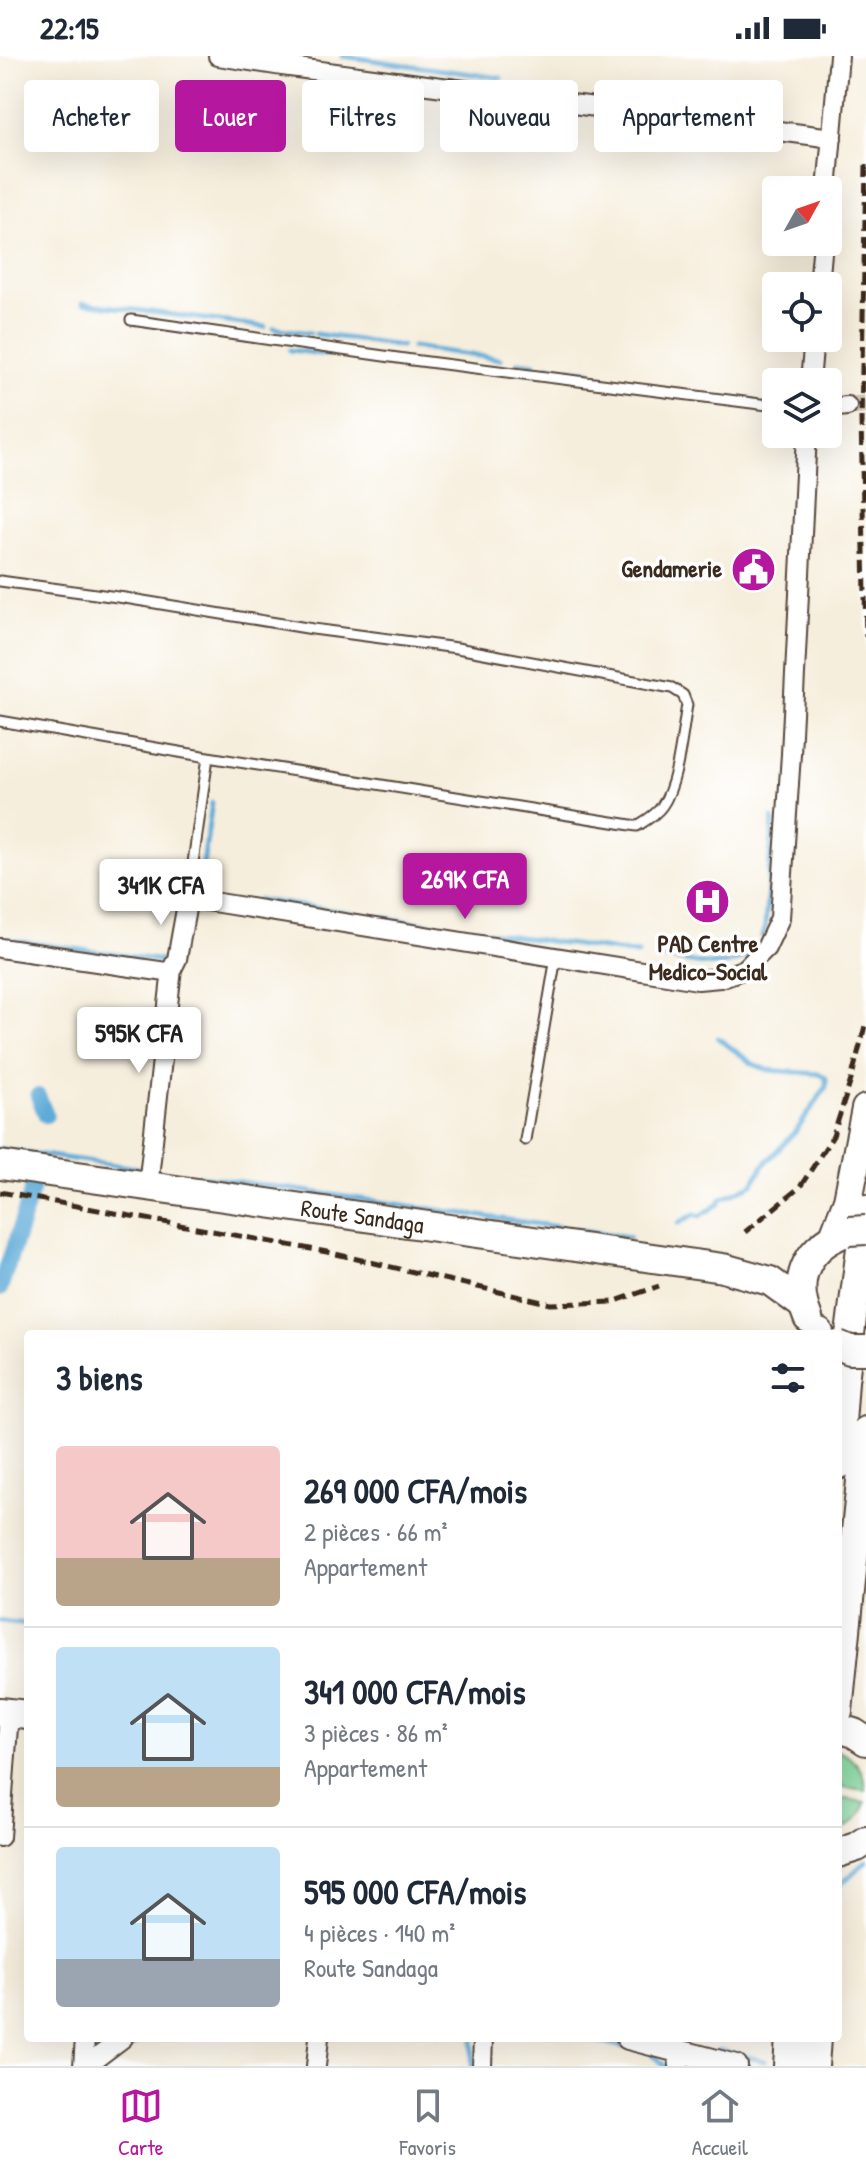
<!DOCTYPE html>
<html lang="fr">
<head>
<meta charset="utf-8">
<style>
	:root { --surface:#fff; --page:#f2f2f3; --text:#1f2937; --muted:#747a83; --line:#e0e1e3; --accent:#b5179e }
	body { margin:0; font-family:"Patrick Hand",sans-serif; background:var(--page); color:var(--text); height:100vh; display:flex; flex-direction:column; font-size:30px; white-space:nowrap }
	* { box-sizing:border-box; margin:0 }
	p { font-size:26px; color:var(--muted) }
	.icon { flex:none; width:44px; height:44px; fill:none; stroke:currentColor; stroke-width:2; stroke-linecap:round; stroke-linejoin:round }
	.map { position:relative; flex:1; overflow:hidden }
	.details { position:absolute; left:24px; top:1274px; width:818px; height:712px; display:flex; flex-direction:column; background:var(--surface); border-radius:8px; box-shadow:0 8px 32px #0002 }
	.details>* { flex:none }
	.guide { position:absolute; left:24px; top:24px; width:818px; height:72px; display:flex; gap:16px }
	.needle { width:52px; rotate:50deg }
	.tools { position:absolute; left:762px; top:120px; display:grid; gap:16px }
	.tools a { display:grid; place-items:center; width:80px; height:80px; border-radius:8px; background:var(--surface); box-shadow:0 8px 32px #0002; font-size:40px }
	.price { position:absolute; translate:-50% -68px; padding:0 18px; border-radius:8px; background:#fff; color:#222; font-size:26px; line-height:52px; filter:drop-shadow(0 2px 4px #0008) }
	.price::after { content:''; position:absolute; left:50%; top:48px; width:24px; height:18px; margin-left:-12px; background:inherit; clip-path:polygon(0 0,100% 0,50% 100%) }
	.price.current { background:var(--accent); color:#fff }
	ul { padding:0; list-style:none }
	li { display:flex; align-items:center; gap:24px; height:200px; padding:0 32px }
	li+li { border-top:2px solid var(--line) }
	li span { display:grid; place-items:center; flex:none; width:224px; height:160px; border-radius:8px; color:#555 }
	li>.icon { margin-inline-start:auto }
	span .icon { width:96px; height:96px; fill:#fffc; stroke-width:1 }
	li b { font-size:34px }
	h2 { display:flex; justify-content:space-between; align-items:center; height:96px; padding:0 32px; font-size:34px }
	.tag { padding:0 28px; border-radius:8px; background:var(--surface); box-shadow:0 8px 32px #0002; font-size:28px; line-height:72px }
	.tag.current { background:var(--accent); color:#fff }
	.status { display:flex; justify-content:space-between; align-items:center; height:56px; padding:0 40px; background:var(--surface); direction:ltr }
	.status svg { height:22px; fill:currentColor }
	.tab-bar { display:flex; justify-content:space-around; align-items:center; height:112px; border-top:2px solid var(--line); background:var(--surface); font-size:22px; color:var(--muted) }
	.tab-bar a { display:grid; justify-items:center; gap:4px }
	.tab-bar .current { color:var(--accent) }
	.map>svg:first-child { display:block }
</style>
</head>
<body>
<div class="status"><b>22:15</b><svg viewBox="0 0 49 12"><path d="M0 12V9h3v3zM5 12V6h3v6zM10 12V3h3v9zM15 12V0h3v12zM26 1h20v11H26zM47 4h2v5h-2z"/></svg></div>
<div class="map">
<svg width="866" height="2010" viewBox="0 0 866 2010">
	<rect width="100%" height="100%" fill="#fff"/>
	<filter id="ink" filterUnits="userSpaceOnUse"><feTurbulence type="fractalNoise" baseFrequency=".0125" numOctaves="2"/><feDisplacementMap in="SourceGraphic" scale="16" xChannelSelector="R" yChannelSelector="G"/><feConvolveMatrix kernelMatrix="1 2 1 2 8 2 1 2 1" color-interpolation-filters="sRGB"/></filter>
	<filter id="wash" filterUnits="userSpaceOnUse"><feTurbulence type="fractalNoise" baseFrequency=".006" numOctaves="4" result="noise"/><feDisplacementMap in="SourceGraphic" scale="32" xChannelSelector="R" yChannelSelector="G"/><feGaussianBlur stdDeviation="1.8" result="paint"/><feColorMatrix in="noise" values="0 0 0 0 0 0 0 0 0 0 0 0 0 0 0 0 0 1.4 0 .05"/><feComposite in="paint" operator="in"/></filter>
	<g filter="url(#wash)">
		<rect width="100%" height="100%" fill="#f6eedc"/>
		<path fill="#79d095" stroke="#5a7d5a" stroke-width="2" d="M838,1695C855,1702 865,1715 866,1734L842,1731L838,1722Z
			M840,1742L865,1746C862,1761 851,1770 838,1775Z"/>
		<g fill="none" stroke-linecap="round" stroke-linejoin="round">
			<path stroke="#5fabd8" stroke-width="5" d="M343,0L501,22
				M83,247L265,271
				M274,272L310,277
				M316,278L401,290
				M412,291L500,303
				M290,294L328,299
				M518,306L535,308
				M548,310L590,315
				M202,836H199L212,747
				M259,844L638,898
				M762,880L765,871L773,763
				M0,883L171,906
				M666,902C694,906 721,915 747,900
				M0,1093L137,1112
				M198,1120L629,1181
				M679,1167L695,1158L700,1160L719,1148L721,1143L753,1128L762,1111L797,1074L826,1031V1022L820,1018L768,1014L753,1008L718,982
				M0,1565L28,1568
				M839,1836L840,1829L866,1805
				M583,1982L625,1991
				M719,1994L765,2005
				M654,1999L665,2010
				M100,2010L145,1982
				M472,2010L473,1982"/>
			<path stroke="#5fabd8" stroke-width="16" d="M38,1040L46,1059
				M0,1233L33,1131"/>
		</g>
	</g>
	<g filter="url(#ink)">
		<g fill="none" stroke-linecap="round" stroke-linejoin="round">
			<path stroke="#d1c7b6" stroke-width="18" stroke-dasharray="18 9" stroke-linecap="butt" d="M847,350L866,348"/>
			<defs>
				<path id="service" d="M131,264L412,304L776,350
					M0,525L125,542L313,573L457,592L672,632L683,639L687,649C682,677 678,728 662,750C656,759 645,765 637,770L208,701L188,842
					M0,665L208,701
					M525,1084L556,901"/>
				<path id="minor" d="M218,0L282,10L832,82
					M827,134L839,0
					M819,230L823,186
					M810,326L814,282
					M828,352L847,350
					M0,892L166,916L172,913
					M148,1130L172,913L177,903L188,842L698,924L720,922L745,913L766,892L780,862L791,698L807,378
					M0,1781L9,1657
					M676,1982L679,2010
					M83,2010L85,1982
					M86,2010L123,1982
					M316,2010L319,1982
					M482,2010L483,1982"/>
				<path id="tertiary" d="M628,1982L736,2010"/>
				<g id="primary">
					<path id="s1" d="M0,1109L723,1212L770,1225L803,1249"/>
					<path d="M808,1262C791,1221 808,1189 849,1175"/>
					<path d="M788,2010L790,1982"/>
					<path d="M814,2010L816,1982"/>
				</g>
				<path id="trunk" d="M834,1180L848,1144L866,1053
					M819,1277V1278
					M838,1409L844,1325L866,1153
					M838,1655L866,1375
					M0,1656L28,1659
					M838,1672L854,1677L866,1685
					M838,1797L857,1791L866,1785"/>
			</defs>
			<use href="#service" stroke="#57473a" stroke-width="13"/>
			<use href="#minor" stroke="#57473a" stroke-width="22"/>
			<use href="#tertiary" stroke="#57473a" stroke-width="26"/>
			<use href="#primary" stroke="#57473a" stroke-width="32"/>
			<use href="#trunk" stroke="#57473a" stroke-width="32"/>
			<use href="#service" stroke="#fff" stroke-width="9"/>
			<use href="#minor" stroke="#fff" stroke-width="18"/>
			<use href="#tertiary" stroke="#fff" stroke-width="22"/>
			<use href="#primary" stroke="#fff" stroke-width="28"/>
			<use href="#trunk" stroke="#fff" stroke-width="28"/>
			<path stroke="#3b2a1e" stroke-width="5" stroke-dasharray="12 6" stroke-linecap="butt" d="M866,109L861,364L866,581
				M0,1136L327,1196L551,1248L613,1246L659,1230
				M745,1176L800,1131L833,1080L851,1024L866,966"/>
			<defs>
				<path id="primary-bridge" d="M849,1175L866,1174
					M838,1289L850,1294H866"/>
			</defs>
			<use href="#primary-bridge" stroke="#57473a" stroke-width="32" stroke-linecap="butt"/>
			<use href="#primary-bridge" stroke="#fff" stroke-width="28"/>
		</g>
	</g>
	<defs>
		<symbol id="civic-disc" viewBox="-11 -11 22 22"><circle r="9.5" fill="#b5179e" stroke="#fff"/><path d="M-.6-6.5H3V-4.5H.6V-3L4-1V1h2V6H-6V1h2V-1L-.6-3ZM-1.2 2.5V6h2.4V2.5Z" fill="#fff"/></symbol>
		<symbol id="hospital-disc" viewBox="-11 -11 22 22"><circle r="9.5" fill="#b5179e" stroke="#fff"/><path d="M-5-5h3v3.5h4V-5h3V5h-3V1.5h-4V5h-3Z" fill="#fff"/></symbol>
	</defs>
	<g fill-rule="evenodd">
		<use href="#civic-disc" x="728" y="488" width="51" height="51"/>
		<use href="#hospital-disc" x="682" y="820" width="51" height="51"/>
	</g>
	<g text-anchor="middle" stroke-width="7" stroke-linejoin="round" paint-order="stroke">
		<g font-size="24" font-weight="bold" fill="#3b2a1e" stroke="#fff" text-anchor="end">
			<text x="722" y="521">Gendamerie</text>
			<text x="708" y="896" text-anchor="middle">PAD Centre<tspan x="708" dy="28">Medico-Social</tspan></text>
		</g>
		<g font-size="24" fill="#3b2a1e" stroke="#fff">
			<text dy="8" stroke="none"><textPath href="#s1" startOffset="366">Route Sandaga</textPath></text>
		</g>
	</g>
</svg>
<div class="tools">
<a><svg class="needle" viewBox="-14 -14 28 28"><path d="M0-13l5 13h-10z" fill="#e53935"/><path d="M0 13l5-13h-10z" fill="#747a83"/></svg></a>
<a><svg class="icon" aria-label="locate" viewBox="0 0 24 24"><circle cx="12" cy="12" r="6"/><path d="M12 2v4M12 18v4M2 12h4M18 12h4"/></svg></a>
<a><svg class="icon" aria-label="layers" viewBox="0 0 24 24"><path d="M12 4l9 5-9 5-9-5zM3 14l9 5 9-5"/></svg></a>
</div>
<b class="price current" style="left:465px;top:865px">269K CFA</b>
<b class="price" style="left:161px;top:871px">341K CFA</b>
<b class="price" style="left:139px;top:1019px">595K CFA</b>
<div class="guide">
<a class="tag">Acheter</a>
<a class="tag current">Louer</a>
<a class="tag">Filtres</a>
<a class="tag">Nouveau</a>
<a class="tag">Appartement</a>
</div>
<section class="details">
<h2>3 biens<svg class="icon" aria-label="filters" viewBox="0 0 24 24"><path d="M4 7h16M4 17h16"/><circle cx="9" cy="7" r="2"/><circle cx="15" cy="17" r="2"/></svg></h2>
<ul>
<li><span style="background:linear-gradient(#f6c9c9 70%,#b9a48a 0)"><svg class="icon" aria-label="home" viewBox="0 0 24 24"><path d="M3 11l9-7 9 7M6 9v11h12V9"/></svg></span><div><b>269 000 CFA/mois</b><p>2 pièces · 66 m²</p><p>Appartement</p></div></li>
<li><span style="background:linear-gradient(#bfe0f5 75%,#b9a48a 0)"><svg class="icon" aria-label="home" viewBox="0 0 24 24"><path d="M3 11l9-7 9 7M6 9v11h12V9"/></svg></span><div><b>341 000 CFA/mois</b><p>3 pièces · 86 m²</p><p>Appartement</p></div></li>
<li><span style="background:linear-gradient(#bfe0f5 70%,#9aa5b1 0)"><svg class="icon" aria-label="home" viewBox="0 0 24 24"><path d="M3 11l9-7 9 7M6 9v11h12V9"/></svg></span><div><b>595 000 CFA/mois</b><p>4 pièces · 140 m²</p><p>Route Sandaga</p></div></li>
</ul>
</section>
</div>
<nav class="tab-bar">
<a class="current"><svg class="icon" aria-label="map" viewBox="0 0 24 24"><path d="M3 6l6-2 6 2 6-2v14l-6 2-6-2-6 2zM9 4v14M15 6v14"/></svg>Carte</a>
<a><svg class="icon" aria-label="saved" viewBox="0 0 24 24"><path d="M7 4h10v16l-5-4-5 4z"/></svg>Favoris</a>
<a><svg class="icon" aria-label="home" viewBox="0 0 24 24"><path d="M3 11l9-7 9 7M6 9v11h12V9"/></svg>Accueil</a>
</nav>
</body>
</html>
